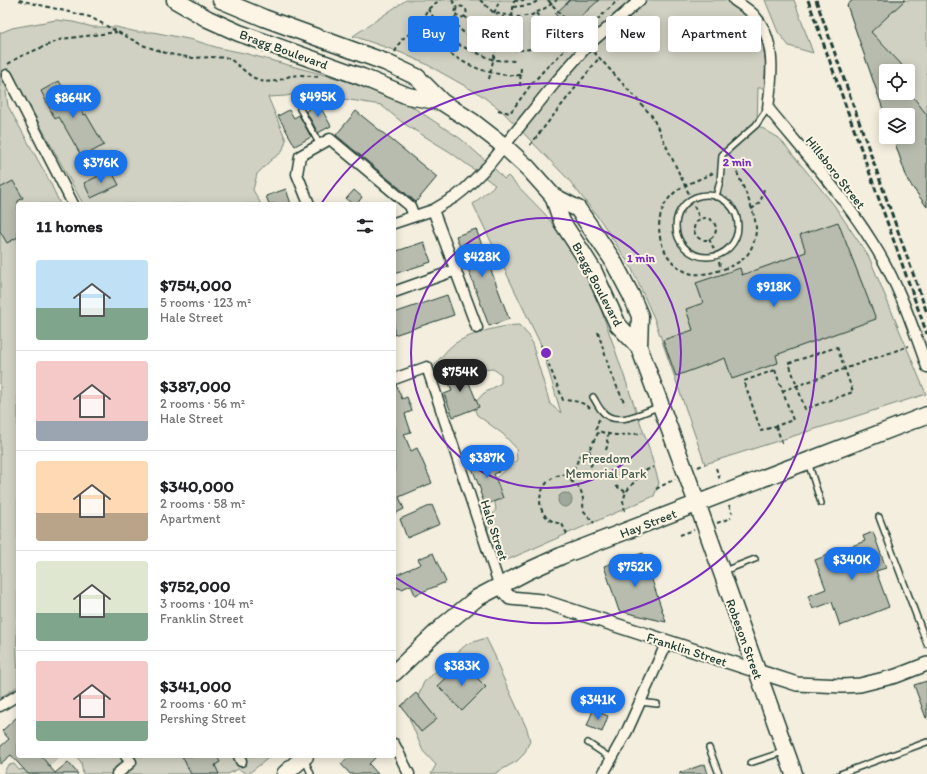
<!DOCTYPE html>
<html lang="en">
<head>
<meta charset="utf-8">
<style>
	:root { --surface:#fff; --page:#f2f2f2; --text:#202124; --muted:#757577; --line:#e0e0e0; --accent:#1a73e8 }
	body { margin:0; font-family:Itim,sans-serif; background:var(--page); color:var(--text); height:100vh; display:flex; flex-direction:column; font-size:15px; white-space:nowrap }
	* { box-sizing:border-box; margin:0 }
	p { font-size:13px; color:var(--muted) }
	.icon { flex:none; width:22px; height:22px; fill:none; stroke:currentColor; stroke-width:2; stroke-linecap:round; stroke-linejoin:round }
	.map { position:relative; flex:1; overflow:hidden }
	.details { position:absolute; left:16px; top:202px; width:380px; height:556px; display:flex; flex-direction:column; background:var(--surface); border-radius:4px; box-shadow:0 2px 10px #0003 }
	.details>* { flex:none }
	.guide { position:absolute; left:408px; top:16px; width:380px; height:36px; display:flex; gap:8px }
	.fabs { position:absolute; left:879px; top:64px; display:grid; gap:8px }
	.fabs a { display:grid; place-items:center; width:36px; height:36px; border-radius:4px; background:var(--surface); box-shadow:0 2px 10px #0003; font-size:20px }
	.price { position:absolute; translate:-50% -34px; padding:0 9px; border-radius:14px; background:var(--accent); color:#fff; font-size:13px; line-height:26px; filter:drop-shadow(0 1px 2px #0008) }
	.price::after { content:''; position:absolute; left:50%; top:24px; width:12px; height:9px; margin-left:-6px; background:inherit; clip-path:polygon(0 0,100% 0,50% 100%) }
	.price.on { background:#222; color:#fff }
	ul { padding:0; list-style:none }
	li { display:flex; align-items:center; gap:12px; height:100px; padding:0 20px }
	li+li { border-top:1px solid var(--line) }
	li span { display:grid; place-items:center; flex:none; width:112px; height:80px; border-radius:4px; color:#555 }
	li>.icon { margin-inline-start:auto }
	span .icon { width:48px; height:48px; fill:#fffc; stroke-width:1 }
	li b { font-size:17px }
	h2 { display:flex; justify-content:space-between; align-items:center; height:48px; padding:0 20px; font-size:17px }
	.pill { padding:0 14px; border-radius:4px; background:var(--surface); box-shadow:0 2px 10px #0003; font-size:14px; line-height:36px }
	.pill.on { background:var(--accent); color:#fff }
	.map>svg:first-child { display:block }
</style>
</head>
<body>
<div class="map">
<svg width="927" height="774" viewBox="0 0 927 774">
	<rect width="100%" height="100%" fill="#f3eede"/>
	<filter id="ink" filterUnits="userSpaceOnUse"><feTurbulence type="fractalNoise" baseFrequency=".025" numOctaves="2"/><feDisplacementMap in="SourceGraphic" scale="8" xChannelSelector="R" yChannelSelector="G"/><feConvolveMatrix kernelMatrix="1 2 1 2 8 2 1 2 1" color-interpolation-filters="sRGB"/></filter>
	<g filter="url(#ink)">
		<path fill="#d0d1c2" stroke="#78877b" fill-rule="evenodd" d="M406,0H731L744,7L768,40L764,51L766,64L764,88H758L757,125L779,138L834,205L869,257L926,394L705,464L654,318L631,267L601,221L568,179L502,111L481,95L426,64L402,53L353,36Z
			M765,0H794L813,53L789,46L778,32Z
			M853,0H927V207L908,181L893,137H908V115H886V117L847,5ZM886,71H908V93H886Z
			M56,20L73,22L93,27H116L137,32H153L193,40L219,48L244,53L347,81L408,104L461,139L496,170L504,179L508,176L545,214L574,254L595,292L649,448L659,483L654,496L507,560L505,555L499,557C495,552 493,548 491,543C484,527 488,524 496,509L491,482L517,460L516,448L503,434L477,415L473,405L483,394L501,383V374L493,369L438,374L433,367C439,360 446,350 454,344C468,334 502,325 519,325L530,337L550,404L561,413L541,345L473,204L495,185L450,152L403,123L381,105L338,98L316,90L286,96L268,97L286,140L282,152L271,160L257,174L253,190L261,204H83L15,79L6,92L8,106L50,182L60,204H18V618C15,641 18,663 18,686L0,698V33L12,28Z
			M486,638L495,656L500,671L527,729L530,741L524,754L517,761L494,774H431L436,765L423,751L409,718L424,682L467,644Z
			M41,756H65L59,757L40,774H5L4,772L8,765L14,764L19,770L27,769Z
			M76,756H271L248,774L238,769L228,774H83L81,762Z"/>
		<path fill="#a0a89b" stroke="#6c7d72" d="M558 500a7 7 0 1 1 14 0a7 7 0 1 1-14 0Z"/>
		<path fill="#b8bcae" stroke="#1f3d34" d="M570,0H599L568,28L555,14Z
			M853,0H905L871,32L901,64L903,71H886V93H910L927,115V207L908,181L893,137H908V115H885L847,5Z
			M59,81L66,93L71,91L84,115L86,114L104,145L82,157L59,117L55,119L41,91Z
			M318,103L331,126L318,133L306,111Z
			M289,110L294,118L299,115L311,137L295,146L278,116Z
			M356,111L437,177L416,202L336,135Z
			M111,170L119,185L91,198L84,183Z
			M13,181L23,198L18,201V237L7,243L0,231V188Z
			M286,189L291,204H269L266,196Z
			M354,190L362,197L357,204H353L346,199Z
			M838,222L876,319L776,355L778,363L732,379L725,358L676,376L663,340L693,330L686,309L703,303L696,283L740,268L742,275L806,252L800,235Z
			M476,229L509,319L489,326L456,236Z
			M424,242L431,262L394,274V252Z
			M447,295L454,315L394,335V313Z
			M456,365L460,375L465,373L479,407L453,417L444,394L452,391L444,369Z
			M394,385H396L402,399L407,397L412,411L405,414L411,432L404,434L411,451L417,448L432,483L399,497L404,509L394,514Z
			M492,454L499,472L494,474L503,498L485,505L480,492L481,491L470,463Z
			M432,505L440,524L407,538L400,519Z
			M873,532L886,568L876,571L889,607L840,626L832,602L813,609L808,596L826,589L815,560L865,541L863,536Z
			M433,553L446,582L415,595L411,585L402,589L394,587V576L421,564L418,559Z
			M643,553L666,622L619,611L604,566Z
			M462,663L486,687L462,711L438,686Z
			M927,681V718H926L914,685Z
			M416,693L437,719L421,732L401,706Z
			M593,710L608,716L602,732L587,726Z
			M18,716V756H41L55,773L68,762L78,774H28L11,755L0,764V747L9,739L2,731Z
			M182,756H217L220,762L215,765L219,774H191Z
			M351,756H377L369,764L378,774H350L341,764Z
			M705,764L708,774H680L679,773Z"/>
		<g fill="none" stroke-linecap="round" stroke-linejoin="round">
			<defs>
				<path id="service" d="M300,109L320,145
					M676 226a31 31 0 1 1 62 0a31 31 0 1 1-62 0Z
					M716,197L720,181L722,155L756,125L768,108
					M593,397C596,401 598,407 602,411C615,428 642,413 658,407
					M808,462L821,503
					M879,517L927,644
					M724,571L755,559
					M640,702L657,704
					M588,743L612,759
					M709,748L719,774
					M304,758L311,774
					M750,763L783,752
					M840,774L927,742"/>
				<path id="minor" d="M734,0C741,5 748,9 754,15C777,40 772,78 768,108C804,152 842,194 872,242C897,280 912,324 927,367
					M7,75L73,204
					M309,204L297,174L300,156L330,139L410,206L414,216
					M433,210L477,328
					M394,223L433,210L455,197L465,189L488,166L554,84L588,45L640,0
					M394,292L456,270
					M394,379L427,367L500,587
					M0,706L18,695
					M394,744L409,774
					M239,756L241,761
					M117,774L131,762L126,756
					M603,774L627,731L667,642"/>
				<path id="tertiary" d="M500,587L510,598L542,601L797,684L843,686L860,685L896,676L927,664"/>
				<path id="primary" d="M175,0L208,19L239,33L362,77L408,96L442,102
					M221,0L264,18L385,62L417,77L442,102L473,122L504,146L528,168L553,196L578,209L612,259L631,295L640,316L639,347L697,503L794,774
					M553,196L562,222L583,254L593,270L618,325L639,347
					M394,673L444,625L477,598L528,571L561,556L927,415
					M285,774L305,756"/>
			</defs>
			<use href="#service" stroke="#1f3d34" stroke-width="8"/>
			<use href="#minor" stroke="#1f3d34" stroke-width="13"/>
			<use href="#tertiary" stroke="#1f3d34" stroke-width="16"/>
			<use href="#primary" stroke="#1f3d34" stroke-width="19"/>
			<path stroke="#1f3d34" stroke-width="2" stroke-dasharray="4 3" stroke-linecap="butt" d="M19,0L90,17L142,45L169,54L193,58L211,57L229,58L252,77L264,82L277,81L290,76L301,75L320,77
				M452,0L457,8
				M480,0L494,13L518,17L532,15L547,7L557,0
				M548,0L582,38
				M514,1L525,0
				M455.5 12a5.5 5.5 0 1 1 11 0a5.5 5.5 0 1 1-11 0Z
				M513,7L530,5L540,0
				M428,9L435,20
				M494,13L500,0
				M536,13L548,29
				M464,16C484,31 495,36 520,36
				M512,17L514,0
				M432 28a9 9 0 1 1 18 0a9 9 0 1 1-18 0Z
				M452,19C456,25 461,31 467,35C489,49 529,58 550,40
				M448,22L457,16
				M546 34a7 7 0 1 1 14 0a7 7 0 1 1-14 0Z
				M434,35L432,37C455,62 486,77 521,75
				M447,35L461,46L494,60L517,61
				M395,52L401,40L416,29L428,9L440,0
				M594,52L652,116L689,194
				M8,64L19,57L62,39L117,32
				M489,79L503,16
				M520,86L521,66
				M498,110L510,113L530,86L545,69L618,0
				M530,145L599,58
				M713,173C699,180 681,185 671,196C649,219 659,262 689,273C702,278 732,268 743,259C751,253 756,239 756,229C756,211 740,181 733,163L728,165
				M694,206L700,219
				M751,209C761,204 763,197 764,186
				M694 229a11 11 0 1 1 22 0a11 11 0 1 1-22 0Z
				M709,239L714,249
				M719,262L721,269
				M598,332L611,374L625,404
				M541,345L563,400C573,401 582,401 590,408
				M837,347L853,392L805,409L789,363Z
				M775,370L793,420L761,431L744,381Z
				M782,391L909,346
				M599,419L596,429L599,431
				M776,426L783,445
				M589,450L593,462L590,467
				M606,450L608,443L607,441L608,435
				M698,467L705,464
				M716,468L720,480
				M571,475L569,480C582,486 584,496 583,510L594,523
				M627,476L632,474L635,479
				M616,486L626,492
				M656,489L675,479
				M729,505L732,513
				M625,511L623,501L626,492L642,472L654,467
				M717,523L731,518
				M567,534L562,524C526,519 538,469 571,475L580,456L589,450L599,431C614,437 626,435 642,433
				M680,535L694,530"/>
			<use href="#service" stroke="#fcf5e5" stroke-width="5"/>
			<use href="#minor" stroke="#fcf5e5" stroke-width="10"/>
			<use href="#tertiary" stroke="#fcf5e5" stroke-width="13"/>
			<use href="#primary" stroke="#fcf5e5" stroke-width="16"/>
			<path stroke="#1f3d34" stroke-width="3" stroke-dasharray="6 3" stroke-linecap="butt" d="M808,0L927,334
				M816,0L927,313"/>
		</g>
	</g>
	<g fill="none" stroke="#7b2cbf" stroke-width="2">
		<circle cx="546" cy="353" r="135"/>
		<path d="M321 204A270 270 0 1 1 395 577"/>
	</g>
	<g text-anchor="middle" stroke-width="4" stroke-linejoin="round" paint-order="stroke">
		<g font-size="13" fill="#1f3d34" stroke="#fcf5e5">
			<text transform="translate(284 49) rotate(20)" y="5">Bragg Boulevard</text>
			<text transform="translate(836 172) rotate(52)" y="5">Hillsboro Street</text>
			<text transform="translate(598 284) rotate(62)" y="5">Bragg Boulevard</text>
			<text transform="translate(648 523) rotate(-21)" y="5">Hay Street</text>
			<text transform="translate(495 530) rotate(72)" y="5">Hale Street</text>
			<text transform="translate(745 639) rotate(70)" y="5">Robeson Street</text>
			<text transform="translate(687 649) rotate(18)" y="5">Franklin Street</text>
		</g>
		<g font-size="13" fill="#425b50" stroke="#fcf5e5">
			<text x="606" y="463">Freedom<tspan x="606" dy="15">Memorial Park</tspan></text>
		</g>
	</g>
	<circle cx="546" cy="353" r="6" fill="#7b2cbf" stroke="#fcf5e5" stroke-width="2"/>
	<g font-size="12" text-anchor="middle" font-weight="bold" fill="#7b2cbf" stroke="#fcf5e5" stroke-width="4" stroke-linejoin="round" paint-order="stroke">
		<text x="737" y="166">2 min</text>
		<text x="641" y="262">1 min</text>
	</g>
</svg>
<div class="fabs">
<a><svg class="icon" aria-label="locate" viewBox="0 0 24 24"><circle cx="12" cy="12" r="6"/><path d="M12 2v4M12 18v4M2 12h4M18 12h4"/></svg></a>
<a><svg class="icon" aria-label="layers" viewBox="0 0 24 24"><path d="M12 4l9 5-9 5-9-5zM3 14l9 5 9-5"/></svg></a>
</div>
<b class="price" style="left:318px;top:118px">$495K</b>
<b class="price" style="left:73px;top:119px">$864K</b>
<b class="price" style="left:101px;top:184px">$376K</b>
<b class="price" style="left:482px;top:278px">$428K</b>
<b class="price" style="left:774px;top:308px">$918K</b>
<b class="price on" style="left:460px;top:393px">$754K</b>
<b class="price" style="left:487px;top:479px">$387K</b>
<b class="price" style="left:852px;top:581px">$340K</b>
<b class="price" style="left:635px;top:588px">$752K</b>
<b class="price" style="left:462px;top:687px">$383K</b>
<b class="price" style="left:598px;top:721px">$341K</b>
<div class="guide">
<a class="pill on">Buy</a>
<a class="pill">Rent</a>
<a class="pill">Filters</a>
<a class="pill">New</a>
<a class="pill">Apartment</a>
</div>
<section class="details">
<h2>11 homes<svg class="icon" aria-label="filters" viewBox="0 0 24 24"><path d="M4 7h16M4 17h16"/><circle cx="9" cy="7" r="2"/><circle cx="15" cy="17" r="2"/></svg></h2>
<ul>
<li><span style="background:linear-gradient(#bfe0f5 60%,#7fa58c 0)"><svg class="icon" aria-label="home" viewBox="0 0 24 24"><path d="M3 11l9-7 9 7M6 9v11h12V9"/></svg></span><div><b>$754,000</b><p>5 rooms · 123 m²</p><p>Hale Street</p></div></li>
<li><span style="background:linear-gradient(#f6c9c9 75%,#9aa5b1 0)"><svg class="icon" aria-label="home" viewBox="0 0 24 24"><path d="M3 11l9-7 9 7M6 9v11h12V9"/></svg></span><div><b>$387,000</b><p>2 rooms · 56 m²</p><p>Hale Street</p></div></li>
<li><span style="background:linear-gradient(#ffd9b3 65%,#b9a48a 0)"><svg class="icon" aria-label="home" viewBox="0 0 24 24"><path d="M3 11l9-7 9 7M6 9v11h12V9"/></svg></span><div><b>$340,000</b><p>2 rooms · 58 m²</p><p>Apartment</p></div></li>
<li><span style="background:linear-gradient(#dfe7d0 65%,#7fa58c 0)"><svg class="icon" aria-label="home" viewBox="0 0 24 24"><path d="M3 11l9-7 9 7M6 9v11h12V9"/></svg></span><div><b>$752,000</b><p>3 rooms · 104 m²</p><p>Franklin Street</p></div></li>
<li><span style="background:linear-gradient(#f6c9c9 75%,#7fa58c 0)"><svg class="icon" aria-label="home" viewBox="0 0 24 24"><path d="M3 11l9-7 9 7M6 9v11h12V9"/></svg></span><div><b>$341,000</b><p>2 rooms · 60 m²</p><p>Pershing Street</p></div></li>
</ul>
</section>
</div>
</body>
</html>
